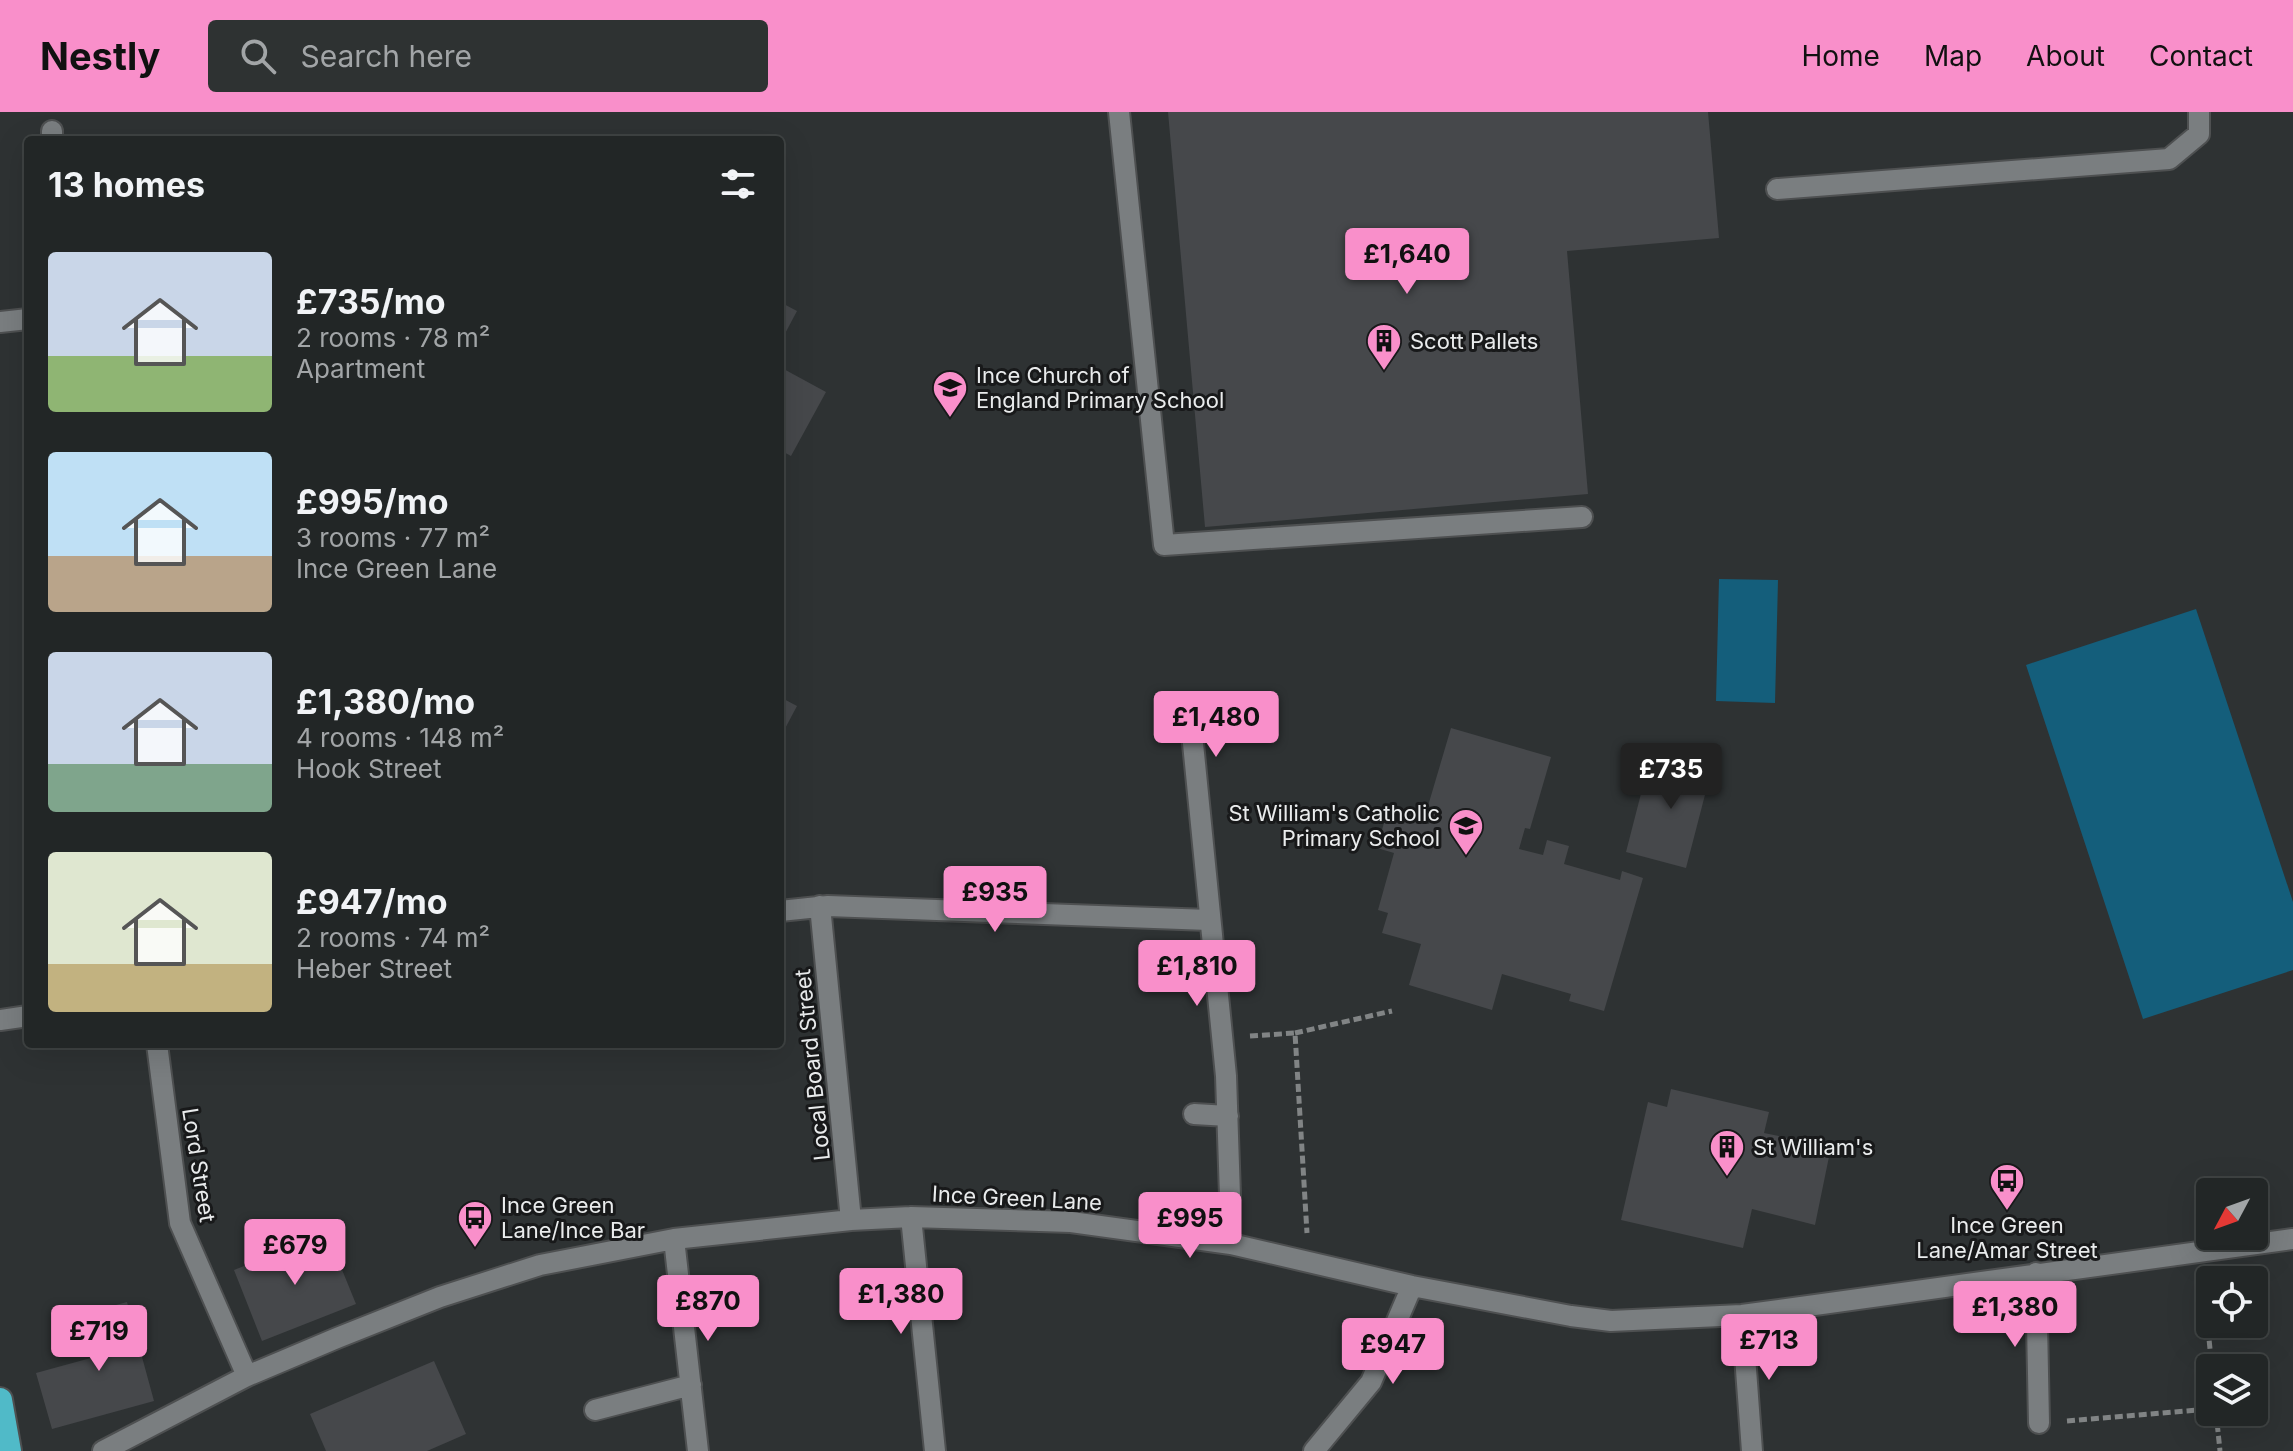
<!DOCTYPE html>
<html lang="en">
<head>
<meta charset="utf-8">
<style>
	:root { --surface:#222626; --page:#2e3232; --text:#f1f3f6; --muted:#a2a5a7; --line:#3f4343; --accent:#f98fca }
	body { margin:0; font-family:Inter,sans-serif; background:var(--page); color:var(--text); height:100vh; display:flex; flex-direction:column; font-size:30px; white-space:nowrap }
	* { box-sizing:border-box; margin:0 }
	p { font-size:26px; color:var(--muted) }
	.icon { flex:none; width:44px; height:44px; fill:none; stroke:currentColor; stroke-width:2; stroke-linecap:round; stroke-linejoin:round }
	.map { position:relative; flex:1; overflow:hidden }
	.side { position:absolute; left:24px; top:24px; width:760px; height:912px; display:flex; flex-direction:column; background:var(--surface); border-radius:8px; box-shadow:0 8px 32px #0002,0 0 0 2px var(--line) }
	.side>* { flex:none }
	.needle { width:52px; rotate:229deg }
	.controls { position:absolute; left:2196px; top:1066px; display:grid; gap:16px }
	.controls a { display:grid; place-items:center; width:72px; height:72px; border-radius:8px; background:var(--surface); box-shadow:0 8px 32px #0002,0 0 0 2px var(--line); font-size:40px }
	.price { position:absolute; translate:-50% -68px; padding:0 18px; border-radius:8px; background:var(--accent); color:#111; font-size:26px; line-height:52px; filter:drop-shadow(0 2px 4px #0008) }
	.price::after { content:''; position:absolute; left:50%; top:48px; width:24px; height:18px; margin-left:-12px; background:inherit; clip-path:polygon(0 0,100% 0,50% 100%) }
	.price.current { background:#222; color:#fff }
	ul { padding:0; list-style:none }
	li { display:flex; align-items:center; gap:24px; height:200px; padding:0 24px }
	li span { display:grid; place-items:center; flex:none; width:224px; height:160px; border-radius:8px; color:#555 }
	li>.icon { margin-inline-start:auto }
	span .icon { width:96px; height:96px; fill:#fffc; stroke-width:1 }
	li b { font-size:34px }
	h2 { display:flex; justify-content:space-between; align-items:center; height:96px; padding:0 24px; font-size:34px }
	header { display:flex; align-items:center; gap:48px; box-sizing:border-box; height:112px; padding:0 40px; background:var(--accent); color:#111 }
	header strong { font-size:38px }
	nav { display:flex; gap:44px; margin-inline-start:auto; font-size:28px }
	.search { width:560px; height:72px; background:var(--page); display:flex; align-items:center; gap:20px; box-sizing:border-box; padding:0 28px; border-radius:8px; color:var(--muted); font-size:30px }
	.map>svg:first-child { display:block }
</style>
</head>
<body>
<header>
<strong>Nestly</strong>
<div class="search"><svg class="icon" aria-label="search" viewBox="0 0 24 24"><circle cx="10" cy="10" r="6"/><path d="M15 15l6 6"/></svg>Search here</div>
<nav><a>Home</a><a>Map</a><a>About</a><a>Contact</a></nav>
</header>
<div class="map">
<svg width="2293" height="1339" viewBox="0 0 2293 1339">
	<rect width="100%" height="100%" fill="#2e3233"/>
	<path fill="#145e7b" d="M1719,467L1778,468L1775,591L1716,589Z
		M2196,497L2293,790V858L2143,907L2026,553Z"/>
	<path fill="#46484b" d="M1168,0H1708L1719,126L1567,139L1588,382L1205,415Z
		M780,190L797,199L780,231Z
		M780,255L826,280L791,344L780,338Z
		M780,585L797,594L780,626Z
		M1451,616L1551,645L1530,717L1525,716L1519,737L1543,743L1547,728L1569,734L1564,752L1620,768L1622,759L1643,766L1604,899L1569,889L1571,882L1502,862L1492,898L1409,873L1421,832L1382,821L1388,801L1378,798L1394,741L1377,736L1387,700L1429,712L1434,696L1428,694Z
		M1666,640L1713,652L1686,756L1626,740L1644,670L1657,673Z
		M1671,977L1769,1000L1764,1021L1831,1035L1815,1113L1752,1097L1743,1136L1621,1108L1648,990L1667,995Z
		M327,1121L356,1192L262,1229L234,1158Z
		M127,1190L154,1289L52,1317L36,1261L98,1244L86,1201Z
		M434,1249L466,1322L427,1339H326L310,1302Z"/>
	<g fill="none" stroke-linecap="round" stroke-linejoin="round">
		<defs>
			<path id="minor" d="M1119,0L1164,433L1582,405
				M52,19V28
				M1777,77L2169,47L2199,22V0
				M0,210L28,207
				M1189,591L1226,964L1230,1084
				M820,794L851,1108
				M780,799L828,794L1209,808
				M0,908L28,904
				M157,932L180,1111L247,1264
				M1194,1002L1228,1004
				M911,1105L935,1339
				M674,1127L698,1339
				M2036,1161L2039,1311
				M1742,1203L1752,1339
				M595,1298L691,1273
				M103,1339L247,1264L337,1226L440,1185L540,1153L674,1127L851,1108L911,1105L1071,1110L1231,1132L1412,1174L1571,1204L1611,1209L1742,1203L2293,1127
				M1314,1339L1371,1270L1412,1174"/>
			<path id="highway" d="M0,1288L9,1339"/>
		</defs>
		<use href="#minor" stroke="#4e5051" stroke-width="24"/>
		<use href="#highway" stroke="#4e5051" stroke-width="28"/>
		<path stroke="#818485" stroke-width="5" stroke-dasharray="8 4" stroke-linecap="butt" d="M1295,921L1392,899
			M1250,924L1295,921L1307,1121
			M2203,1169L2212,1256
			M2216,1300L2220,1339
			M2067,1309L2210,1297"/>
		<use href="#minor" stroke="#7a7e80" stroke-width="20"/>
		<use href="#highway" stroke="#50bac8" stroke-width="24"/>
	</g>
	<defs>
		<symbol id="building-pin" viewBox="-11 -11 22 30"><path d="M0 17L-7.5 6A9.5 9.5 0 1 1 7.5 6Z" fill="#f98fca" stroke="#18191a"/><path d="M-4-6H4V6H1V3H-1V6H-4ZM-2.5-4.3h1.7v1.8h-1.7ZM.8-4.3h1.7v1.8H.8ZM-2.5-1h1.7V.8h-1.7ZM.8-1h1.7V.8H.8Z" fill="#111"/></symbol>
		<symbol id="school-pin" viewBox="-11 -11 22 30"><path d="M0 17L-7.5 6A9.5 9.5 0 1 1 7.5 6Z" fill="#f98fca" stroke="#18191a"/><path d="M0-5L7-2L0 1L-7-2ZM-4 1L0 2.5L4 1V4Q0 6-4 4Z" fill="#111"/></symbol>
		<symbol id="bus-pin" viewBox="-11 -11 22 30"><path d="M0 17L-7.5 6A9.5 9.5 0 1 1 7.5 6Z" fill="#f98fca" stroke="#18191a"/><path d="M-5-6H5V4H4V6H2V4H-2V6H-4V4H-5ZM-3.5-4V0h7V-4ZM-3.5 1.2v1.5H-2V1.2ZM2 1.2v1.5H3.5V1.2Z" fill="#111"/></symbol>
	</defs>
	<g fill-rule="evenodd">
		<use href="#building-pin" x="1364" y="209" width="40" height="54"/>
		<use href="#school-pin" x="930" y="256" width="40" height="54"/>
		<use href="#school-pin" x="1446" y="694" width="40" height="54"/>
		<use href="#building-pin" x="1707" y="1015" width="40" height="54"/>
		<use href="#bus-pin" x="1987" y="1049" width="40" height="54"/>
		<use href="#bus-pin" x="455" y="1086" width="40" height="54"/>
	</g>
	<g text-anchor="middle" stroke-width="6" stroke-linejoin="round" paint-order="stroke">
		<g font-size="22" fill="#e9ebec" stroke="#18191a" text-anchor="start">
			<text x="1410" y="237">Scott Pallets</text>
			<text x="976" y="271">Ince Church of<tspan x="976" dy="25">England Primary School</tspan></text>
			<text x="1440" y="709" text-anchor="end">St William's Catholic<tspan x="1440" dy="25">Primary School</tspan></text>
			<text x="1753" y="1043">St William's</text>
			<text x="501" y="1101">Ince Green<tspan x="501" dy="25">Lane/Ince Bar</tspan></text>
			<text x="2007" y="1121" text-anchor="middle">Ince Green<tspan x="2007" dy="25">Lane/Amar Street</tspan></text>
		</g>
		<g font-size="22" fill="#e9ebec" stroke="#18191a">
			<text transform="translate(812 953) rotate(-96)" y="8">Local Board Street</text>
			<text transform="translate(199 1053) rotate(81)" y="8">Lord Street</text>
			<text transform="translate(1017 1086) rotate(3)" y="8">Ince Green Lane</text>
		</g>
	</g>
</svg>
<div class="controls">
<a><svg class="needle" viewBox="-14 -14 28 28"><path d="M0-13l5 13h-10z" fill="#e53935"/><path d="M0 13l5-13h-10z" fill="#a2a5a7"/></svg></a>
<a><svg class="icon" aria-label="locate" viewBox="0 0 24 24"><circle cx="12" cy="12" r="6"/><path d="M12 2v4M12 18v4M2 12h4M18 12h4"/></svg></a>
<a><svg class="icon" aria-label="layers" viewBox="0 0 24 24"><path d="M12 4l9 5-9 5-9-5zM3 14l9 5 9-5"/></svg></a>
</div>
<b class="price" style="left:1407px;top:184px">£1,640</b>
<b class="price" style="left:1216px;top:647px">£1,480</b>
<b class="price current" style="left:1671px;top:699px">£735</b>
<b class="price" style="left:995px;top:822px">£935</b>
<b class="price" style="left:1197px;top:896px">£1,810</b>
<b class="price" style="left:1190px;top:1148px">£995</b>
<b class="price" style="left:295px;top:1175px">£679</b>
<b class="price" style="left:901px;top:1224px">£1,380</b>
<b class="price" style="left:708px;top:1231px">£870</b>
<b class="price" style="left:2015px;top:1237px">£1,380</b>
<b class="price" style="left:99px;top:1261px">£719</b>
<b class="price" style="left:1769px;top:1270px">£713</b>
<b class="price" style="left:1393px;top:1274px">£947</b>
<section class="side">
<h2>13 homes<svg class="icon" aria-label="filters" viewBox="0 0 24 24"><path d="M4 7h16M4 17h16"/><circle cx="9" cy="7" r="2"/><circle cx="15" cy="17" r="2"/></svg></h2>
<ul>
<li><span style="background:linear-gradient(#c9d6e8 65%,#8fb573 0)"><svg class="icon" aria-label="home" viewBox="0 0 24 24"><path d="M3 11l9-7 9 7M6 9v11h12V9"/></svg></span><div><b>£735/mo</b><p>2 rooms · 78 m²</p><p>Apartment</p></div></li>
<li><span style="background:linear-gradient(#bfe0f5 65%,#b9a48a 0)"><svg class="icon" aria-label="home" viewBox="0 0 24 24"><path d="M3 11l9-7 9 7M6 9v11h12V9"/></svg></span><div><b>£995/mo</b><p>3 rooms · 77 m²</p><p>Ince Green Lane</p></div></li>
<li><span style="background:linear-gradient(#c9d6e8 70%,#7fa58c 0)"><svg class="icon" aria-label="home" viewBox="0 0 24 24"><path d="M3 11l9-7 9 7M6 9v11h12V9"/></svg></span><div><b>£1,380/mo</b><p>4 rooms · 148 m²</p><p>Hook Street</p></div></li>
<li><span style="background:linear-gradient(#dfe7d0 70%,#c2b280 0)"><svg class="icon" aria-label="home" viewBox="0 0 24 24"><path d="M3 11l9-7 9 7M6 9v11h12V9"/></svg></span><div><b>£947/mo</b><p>2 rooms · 74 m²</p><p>Heber Street</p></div></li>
</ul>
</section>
</div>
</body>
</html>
